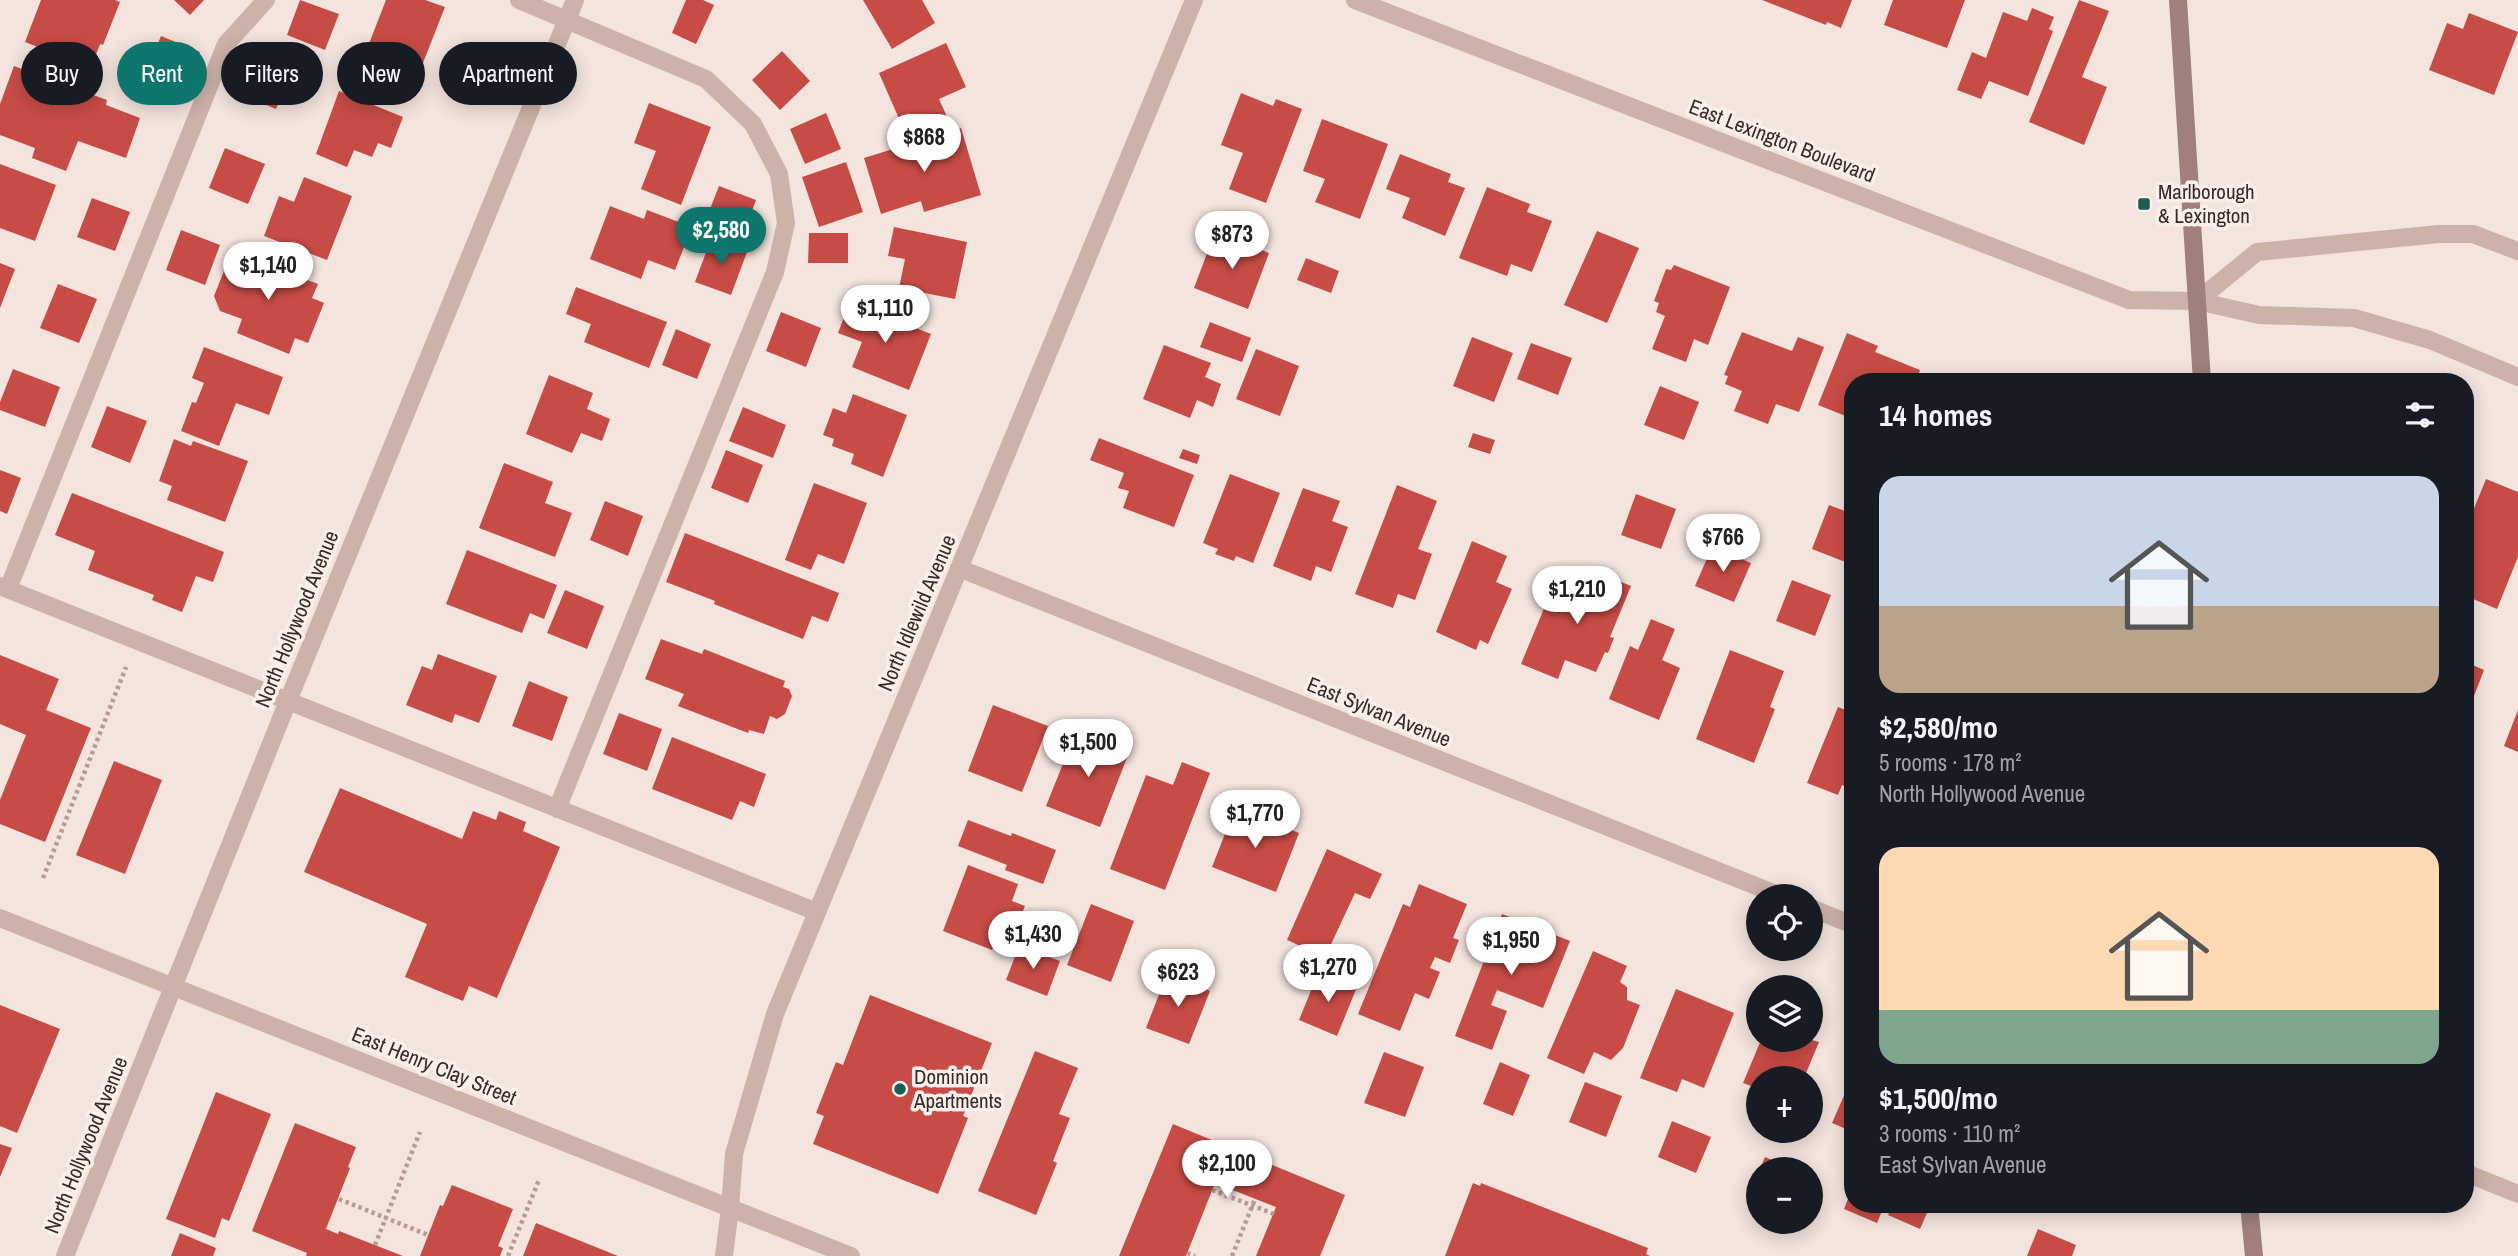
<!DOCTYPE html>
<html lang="en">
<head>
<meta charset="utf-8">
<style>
	:root { --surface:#171b24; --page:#20242c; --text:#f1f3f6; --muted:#9ea1a6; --accent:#0f766e }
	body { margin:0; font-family:"Archivo Narrow",sans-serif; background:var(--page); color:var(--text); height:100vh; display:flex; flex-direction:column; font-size:26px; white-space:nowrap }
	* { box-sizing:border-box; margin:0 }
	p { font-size:23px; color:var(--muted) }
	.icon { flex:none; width:38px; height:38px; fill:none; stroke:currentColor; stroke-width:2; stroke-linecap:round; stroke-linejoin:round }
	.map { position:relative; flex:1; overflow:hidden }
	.panel { position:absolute; left:1844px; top:373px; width:630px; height:840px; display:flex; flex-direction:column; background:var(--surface); border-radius:28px; box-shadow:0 4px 18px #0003 }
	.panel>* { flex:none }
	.top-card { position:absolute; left:21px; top:42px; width:665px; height:63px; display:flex; gap:14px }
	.buttons { position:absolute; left:1746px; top:884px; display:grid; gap:14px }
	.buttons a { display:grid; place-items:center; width:77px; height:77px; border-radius:50%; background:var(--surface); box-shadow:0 4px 18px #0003; font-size:35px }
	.price { position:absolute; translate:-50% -60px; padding:0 16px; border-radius:24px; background:#fff; color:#222; font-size:23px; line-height:46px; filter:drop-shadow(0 2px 4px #0008) }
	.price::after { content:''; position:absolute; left:50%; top:42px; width:21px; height:16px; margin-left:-10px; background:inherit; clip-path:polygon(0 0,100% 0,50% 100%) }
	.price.selected { background:var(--accent); color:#fff }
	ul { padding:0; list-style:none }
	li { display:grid; align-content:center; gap:14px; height:371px; padding:0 35px }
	li span { display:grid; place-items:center; height:217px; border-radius:21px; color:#555 }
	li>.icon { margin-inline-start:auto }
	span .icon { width:126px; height:126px; fill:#fffc; stroke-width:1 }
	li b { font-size:30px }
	h2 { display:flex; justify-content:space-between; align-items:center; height:84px; padding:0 35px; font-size:30px }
	.tag { padding:0 24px; border-radius:32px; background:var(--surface); box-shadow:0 4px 18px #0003; font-size:24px; line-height:63px }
	.tag.selected { background:var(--accent); color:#fff }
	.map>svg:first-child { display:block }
</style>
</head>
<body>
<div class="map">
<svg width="2518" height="1256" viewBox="0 0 2518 1256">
	<rect width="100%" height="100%" fill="#f3e4dd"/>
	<path fill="#c84c46" d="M41,0H115L120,2L103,45L100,44L91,68L25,42Z
		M174,0H204L190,15Z
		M300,0L339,14L325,50L287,35Z
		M386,0H425L445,7L419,73L408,69L400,87L367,74L374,58L365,54Z
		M686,0H703L714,5L696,44L672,33Z
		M863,0H922L935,23L892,49Z
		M1762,0H1852L1841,28L1827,22L1826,25Z
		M1893,0H1965L1947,48L1884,25Z
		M2079,0L2109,11L2082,77L2107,87L2084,145L2029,122Z
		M2032,8L2054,17L2049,29L2053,31L2028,96L1989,81L1981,99L1957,90L1972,52L1986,58L2003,12L2027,21Z
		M2469,13L2518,32L2494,95L2429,70L2447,23L2463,29Z
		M161,36L200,52L184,89L146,73Z
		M946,43L966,87L939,99L948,119L907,137L879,73Z
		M782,51L810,81L780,110L752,80Z
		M253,53L292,69L276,109L237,93Z
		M346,61L361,67L354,84L339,77Z
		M14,66L107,100L106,105L140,118L126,158L78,141L66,171L32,158L35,148L0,135V104Z
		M339,91L403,117L391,148L378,143L372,157L354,150L347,167L316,154Z
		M1241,93L1273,106L1276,99L1302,109L1266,203L1229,189L1243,153L1221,145Z
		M649,103L711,127L681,205L641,189L656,151L634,143Z
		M826,113L841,149L805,164L790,129Z
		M1322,119L1388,144L1360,219L1315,202L1325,179L1303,171Z
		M961,128L981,195L924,212L921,201L881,214L864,158Z
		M225,148L265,164L248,204L209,188Z
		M1400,154L1451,174L1448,182L1465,188L1445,236L1402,218L1410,198L1386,189Z
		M846,162L863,212L819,227L802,177Z
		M0,164L56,185L35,241L0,228Z
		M304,177L352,196L327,260L264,236L279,196L294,202Z
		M719,186L756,200L741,241L703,227Z
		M1487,187L1530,204L1527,212L1552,221L1532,272L1511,264L1507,276L1459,258Z
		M92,198L130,212L115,251L77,237Z
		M610,206L644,219L647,210L692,227L675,270L648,260L641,279L590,259Z
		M894,227L967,242L955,299L899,288L905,259L888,256Z
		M181,230L220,245L205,285L166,270Z
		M1597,231L1639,248L1607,323L1564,305Z
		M1215,232L1269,253L1248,309L1194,288Z
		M809,233H848V263H808Z
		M711,239L747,252L731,295L695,282Z
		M232,251L318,284L312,298L324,303L308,343L295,338L289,354L237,333L242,319L220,311L214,296Z
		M1306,258L1339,271L1331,293L1297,280Z
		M0,263L15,269L0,308Z
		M1674,265L1730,287L1708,345L1694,339L1686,362L1652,349L1665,316L1656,312L1659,303L1654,301L1666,269L1671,270Z
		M58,284L97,299L79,343L40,328Z
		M576,287L667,322L649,368L584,342L591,324L566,314Z
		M850,302L931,334L909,390L852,367L862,342L838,333Z
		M781,312L821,328L806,367L766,351Z
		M1210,322L1251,338L1242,362L1200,347Z
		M676,329L711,344L697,379L662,365Z
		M1742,332L1792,351L1798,337L1824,347L1799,412L1776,404L1768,424L1734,411L1742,391L1725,384L1728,376L1724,375Z
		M1847,333L1878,346L1875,352L1920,370L1916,382H1853V419L1818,405Z
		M1472,337L1513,353L1494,402L1453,386Z
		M1531,343L1572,358L1558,395L1517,379Z
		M1164,345L1211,363L1205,377L1221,384L1213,407L1197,400L1190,418L1143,399Z
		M204,347L283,377L269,415L236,403L219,446L181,431L192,402L196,403L204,383L192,378Z
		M1256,349L1299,366L1280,416L1236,399Z
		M13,369L60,387L45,427L0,410V402Z
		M549,375L593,393L587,409L610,419L602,441L581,433L572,453L526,434Z
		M1660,386L1699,402L1684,440L1644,425Z
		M853,394L907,415L883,477L851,464L854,454L832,446L834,439L823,435L833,408L846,413Z
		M107,406L147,421L130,463L91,447Z
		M743,407L786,425L773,458L729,441Z
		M1473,433L1495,440L1490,454L1468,447Z
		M1099,438L1194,475L1174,527L1123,508L1129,491L1118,488L1124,473L1090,460Z
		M174,439L191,446L193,441L248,461L225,522L167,500L172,486L159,481Z
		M1183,449L1200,455L1197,464L1179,458Z
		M726,450L763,465L748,503L711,488Z
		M504,463L553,482L545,503L572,513L555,557L479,528Z
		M0,470L21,478L7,514L0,511Z
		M1230,474L1280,493L1253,563L1236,556L1234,561L1215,554L1218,549L1203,543Z
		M2486,479L2518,492V557L2497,609L2466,596V528Z
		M814,483L867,503L844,564L818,554L811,570L785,560Z
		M1397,485L1437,501L1418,549L1432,554L1415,600L1398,594L1393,608L1355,594Z
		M1303,488L1340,501L1332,521L1348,527L1331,572L1316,566L1311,581L1273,566Z
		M72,493L224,552L213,582L196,576L182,612L152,600L154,595L88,570L95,551L55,535Z
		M1636,494L1676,509L1661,549L1621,535Z
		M605,501L643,516L628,556L590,540Z
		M1829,505L1853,514V565L1812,549Z
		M685,533L839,593L828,622L812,616L803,639L714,604L715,601L666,582Z
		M1472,541L1507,556L1496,582L1512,589L1488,644L1480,640L1476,650L1436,632Z
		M1712,547L1751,563L1734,602L1695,586Z
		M467,550L557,585L544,619L530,613L522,633L446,604Z
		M1593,570L1631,586L1610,637L1614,638L1608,653L1605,652L1596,672L1565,660L1558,679L1521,664L1555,582L1584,593Z
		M1792,580L1831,595L1815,636L1776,621Z
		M565,590L604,606L587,649L547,633Z
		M1651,619L1675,629L1662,660L1680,668L1659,720L1609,699L1630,646L1638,650Z
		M661,639L702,654L704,649L785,681L783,687L789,689L792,696L785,714L777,719L770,716L764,734L749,730L748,733L678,706L684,694L645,679Z
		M1730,650L1784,671L1770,707L1775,709L1754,763L1696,739Z
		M438,654L497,676L479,723L455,714L452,723L406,705L422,666L432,670Z
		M0,655L59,679L46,710L91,728L45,842L0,824V800L26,735L0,724Z
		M2466,662L2484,670L2469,709L2466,708Z
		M529,681L568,697L552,741L512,726Z
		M993,705L1048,726L1022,792L968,771Z
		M1838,707L1853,713V789L1842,785L1838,795L1807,783Z
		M2518,710V752L2504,746Z
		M619,713L662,729L647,771L603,754Z
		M1096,730L1114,737L1110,747L1128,755L1100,827L1046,806L1075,734L1092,741Z
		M672,737L766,774L754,807L740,801L732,820L652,789Z
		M114,761L162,780L125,874L76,855Z
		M1182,762L1210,773L1165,890L1110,869L1146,775L1173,785Z
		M340,788L462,839L473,811L496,820L499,811L526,822L523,831L560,847L497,998L469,986L463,1001L405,977L427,924L304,872Z
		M1235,808L1299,833L1276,892L1212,867Z
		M968,820L1011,836L1012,833L1056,850L1043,884L1005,870L1007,865L958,846Z
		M1327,849L1382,874L1370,899L1355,893L1325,957L1287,940Z
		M968,865L1018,884L1012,901L1025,906L1014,933L1001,928L992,950L943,931Z
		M1419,884L1467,904L1453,938L1459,940L1450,963L1435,957L1430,968L1440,972L1429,999L1415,993L1400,1031L1358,1014L1403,904L1410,907Z
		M1091,904L1134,921L1111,982L1067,965Z
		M1502,914L1570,941L1543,1008L1497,990L1491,1005L1507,1011L1492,1050L1455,1036Z
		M1019,946L1060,961L1047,996L1006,980Z
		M1593,951L1627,966L1620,982L1627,987V1000L1640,1005L1623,1048L1611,1060L1594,1052L1584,1074L1547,1058Z
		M1319,971L1357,987L1337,1036L1299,1020Z
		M1167,974L1210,991L1189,1044L1146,1028Z
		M1676,989L1734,1013L1704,1088L1682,1079L1677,1092L1640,1078Z
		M870,995L992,1043L963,1116L968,1118L938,1194L813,1144L824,1116L816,1113L836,1062L843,1065Z
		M0,1005L60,1029L17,1133L0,1126Z
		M1761,1040H1812L1819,1042L1804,1078H1759V1089L1743,1083Z
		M1035,1051L1078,1068L1059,1114L1070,1118L1053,1161L1057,1163L1036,1215L978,1191Z
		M1384,1052L1424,1067L1405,1117L1364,1103Z
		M1500,1062L1530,1075L1513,1116L1483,1104Z
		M1853,1075V1132L1832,1123Z
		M1585,1082L1622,1096L1606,1137L1569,1122Z
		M216,1092L271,1114L229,1221L222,1218L215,1238L166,1219Z
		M1672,1121L1711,1137L1696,1173L1658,1157Z
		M295,1123L356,1147L348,1167L350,1168L326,1229L338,1234L339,1231L403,1256H306L307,1253L252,1231Z
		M1173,1124L1345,1195L1320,1256H1256L1276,1207L1215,1183L1186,1256H1119Z
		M0,1144L12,1148L0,1177Z
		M1765,1157L1793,1169H1760Z
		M1759,1173V1207L1747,1202Z
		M1473,1183L1480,1186L1481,1183L1648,1248L1646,1254L1650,1256H1445Z
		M452,1185L513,1209L498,1246L503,1248L500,1256H420L440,1205L443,1206Z
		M1853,1186V1204H1885L1877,1223L1844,1209Z
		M1893,1204H1931L1920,1229L1888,1215Z
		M536,1223L618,1256H523Z
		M2038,1229L2076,1245L2072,1256H2027Z
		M180,1233L216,1248L213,1256H171Z"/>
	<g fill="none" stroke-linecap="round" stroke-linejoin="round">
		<path stroke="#b79b93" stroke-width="4.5" stroke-dasharray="3.5 3.5" stroke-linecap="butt" d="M43,878L126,667
			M1212,1190L1274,1214
			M339,1199L428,1235
			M375,1245L420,1132
			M1187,1253L1195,1256
			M508,1256L539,1180
			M1232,1256L1255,1199"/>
		<path stroke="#ccb2a9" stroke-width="18" d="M519,0L706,79L753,124L779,174L786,223L775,272L557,809
			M0,586L817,912
			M8,589L226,44L266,0"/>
		<path stroke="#ccb2a9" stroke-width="18" d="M1355,0L2129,300L2197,301L2259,315L2354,318L2430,340L2518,377
			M2197,301L2257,252L2439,234H2473L2518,251
			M961,569L1781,896
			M1811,908L1853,925
			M0,918L851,1256
			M2466,1173L2518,1194
			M65,1256L288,701L575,0
			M724,1256L730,1208L734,1154L775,1014L1194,0"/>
		<path stroke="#9f807a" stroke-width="18" d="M2178,0L2202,382
			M2249,1204L2254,1256"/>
	</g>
	<g fill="#1d5b53" stroke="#faf0ea" stroke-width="2.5">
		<rect x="2137" y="197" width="14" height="14" rx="3.5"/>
		<circle cx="900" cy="1089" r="7"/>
	</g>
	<g text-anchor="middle" stroke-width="7" stroke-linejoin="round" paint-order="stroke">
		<g font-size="21" fill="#382b29" stroke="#faf0ea">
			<text transform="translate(1782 141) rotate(21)" y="7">East Lexington Boulevard</text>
			<text transform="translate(917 613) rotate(-67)" y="7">North Idlewild Avenue</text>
			<text transform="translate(297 619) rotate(-68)" y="7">North Hollywood Avenue</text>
			<text transform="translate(1379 712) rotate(22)" y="7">East Sylvan Avenue</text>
			<text transform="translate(434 1066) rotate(22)" y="7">East Henry Clay Street</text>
			<text transform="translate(86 1145) rotate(-68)" y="7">North Hollywood Avenue</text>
		</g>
		<g font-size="21" fill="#382b29" stroke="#faf0ea" text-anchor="start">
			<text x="2158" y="199">Marlborough<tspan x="2158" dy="24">&amp; Lexington</tspan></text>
			<text x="914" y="1084">Dominion<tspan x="914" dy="24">Apartments</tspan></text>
		</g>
	</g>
</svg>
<div class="buttons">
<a><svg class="icon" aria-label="locate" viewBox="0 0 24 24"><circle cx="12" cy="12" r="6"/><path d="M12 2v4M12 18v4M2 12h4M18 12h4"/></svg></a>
<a><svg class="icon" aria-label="layers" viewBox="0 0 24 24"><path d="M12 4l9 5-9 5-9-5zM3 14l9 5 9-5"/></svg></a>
<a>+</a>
<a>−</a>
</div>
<b class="price" style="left:924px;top:174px">$868</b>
<b class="price selected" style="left:721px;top:267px">$2,580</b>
<b class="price" style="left:1232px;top:271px">$873</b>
<b class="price" style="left:268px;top:302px">$1,140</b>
<b class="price" style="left:885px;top:345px">$1,110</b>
<b class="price" style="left:1723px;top:574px">$766</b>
<b class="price" style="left:1577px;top:626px">$1,210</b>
<b class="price" style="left:1088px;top:779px">$1,500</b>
<b class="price" style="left:1255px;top:850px">$1,770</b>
<b class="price" style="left:1033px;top:971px">$1,430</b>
<b class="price" style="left:1511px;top:977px">$1,950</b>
<b class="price" style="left:1328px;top:1004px">$1,270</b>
<b class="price" style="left:1178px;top:1009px">$623</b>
<b class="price" style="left:1227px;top:1200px">$2,100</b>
<div class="top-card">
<a class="tag">Buy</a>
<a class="tag selected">Rent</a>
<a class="tag">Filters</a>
<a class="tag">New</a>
<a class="tag">Apartment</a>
</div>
<section class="panel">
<h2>14 homes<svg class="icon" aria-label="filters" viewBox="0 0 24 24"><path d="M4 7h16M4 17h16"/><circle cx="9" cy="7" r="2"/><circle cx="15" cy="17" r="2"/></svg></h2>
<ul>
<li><span style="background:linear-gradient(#c9d6e8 60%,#b9a48a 0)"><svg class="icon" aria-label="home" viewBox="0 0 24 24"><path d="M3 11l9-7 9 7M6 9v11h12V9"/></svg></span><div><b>$2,580/mo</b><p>5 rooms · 178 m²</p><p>North Hollywood Avenue</p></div></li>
<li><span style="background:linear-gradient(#ffd9b3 75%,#7fa58c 0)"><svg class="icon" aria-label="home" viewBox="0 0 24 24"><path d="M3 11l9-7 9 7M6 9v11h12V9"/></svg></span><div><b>$1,500/mo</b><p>3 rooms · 110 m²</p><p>East Sylvan Avenue</p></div></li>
</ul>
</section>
</div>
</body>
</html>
